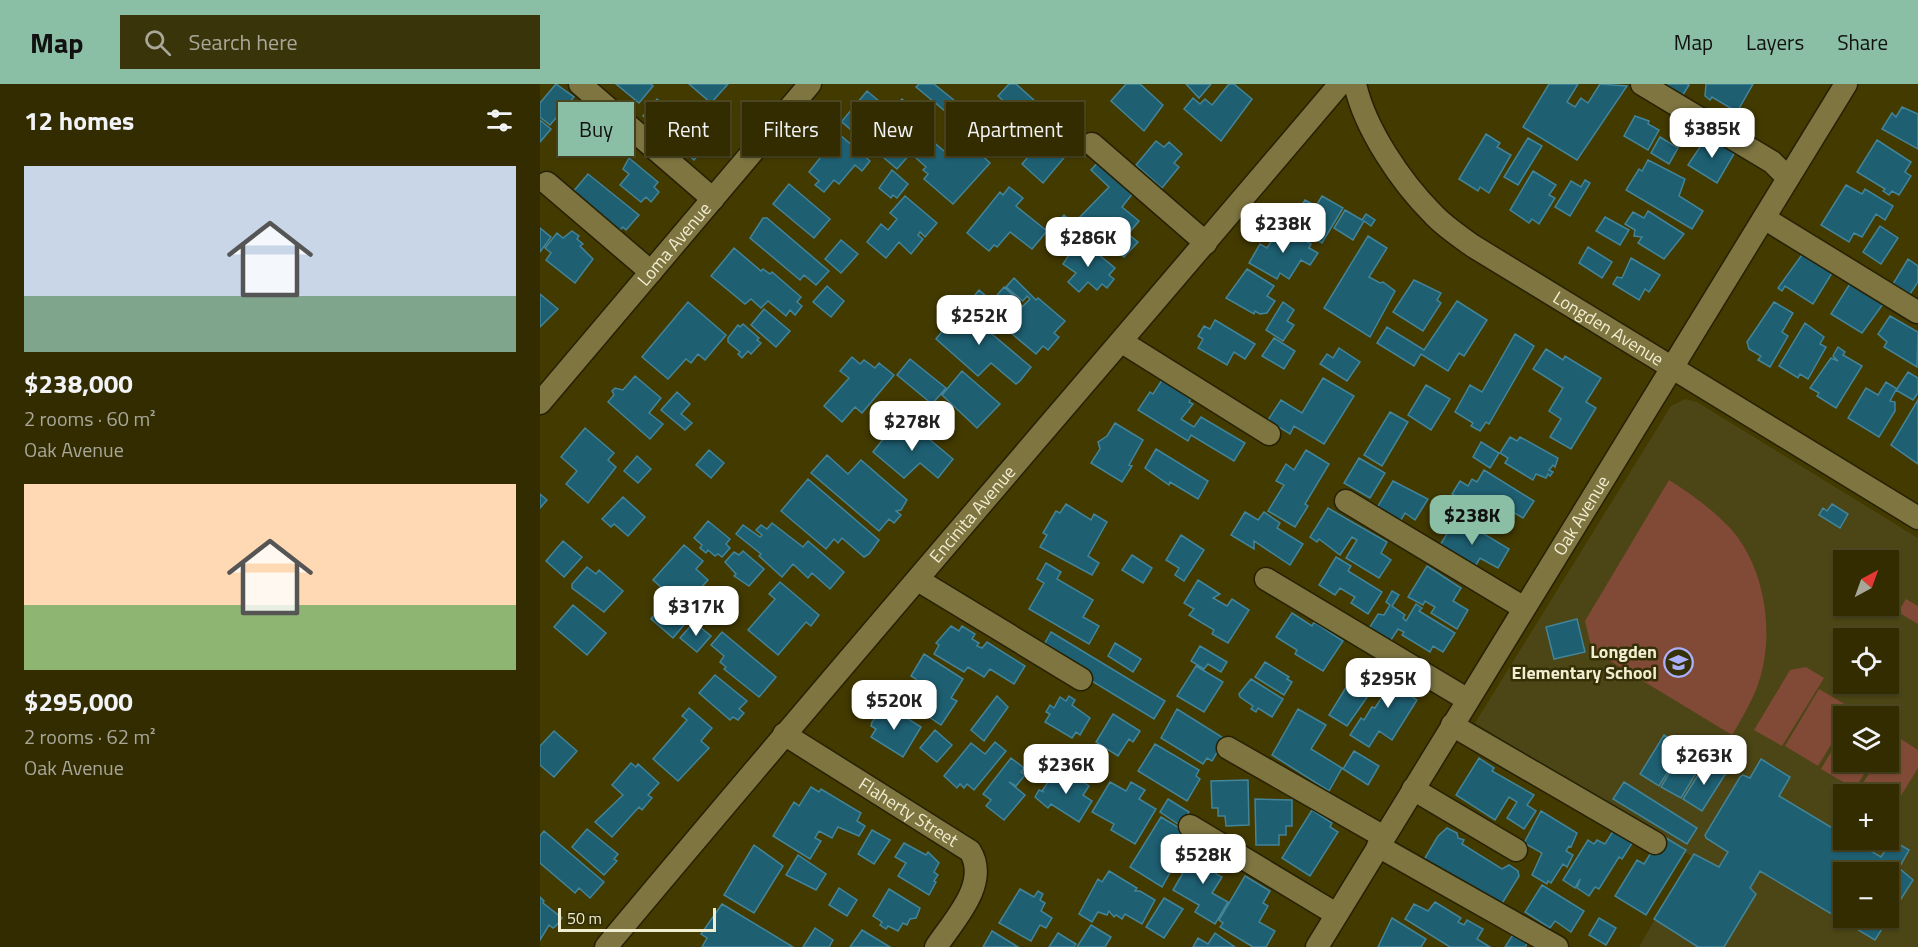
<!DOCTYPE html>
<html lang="en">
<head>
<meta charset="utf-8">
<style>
	:root { --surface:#322c00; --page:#3a340a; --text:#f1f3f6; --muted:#a8a799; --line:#4d4822; --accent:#8abfa5 }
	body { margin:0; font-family:"Titillium Web",sans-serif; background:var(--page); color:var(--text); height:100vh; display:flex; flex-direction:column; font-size:22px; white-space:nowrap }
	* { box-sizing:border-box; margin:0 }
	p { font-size:20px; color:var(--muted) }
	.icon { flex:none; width:33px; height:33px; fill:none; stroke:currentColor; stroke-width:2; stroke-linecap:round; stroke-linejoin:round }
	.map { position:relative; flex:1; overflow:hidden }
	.drawer { display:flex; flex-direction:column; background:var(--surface); width:540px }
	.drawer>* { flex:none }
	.hud { position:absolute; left:18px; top:18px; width:570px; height:54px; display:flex; gap:12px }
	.needle { width:39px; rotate:41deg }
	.buttons { position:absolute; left:1293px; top:466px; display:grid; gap:12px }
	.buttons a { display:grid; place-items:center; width:66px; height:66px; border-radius:0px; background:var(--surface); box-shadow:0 2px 4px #0004,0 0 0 2px var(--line); font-size:30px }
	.scale { position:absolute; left:18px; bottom:15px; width:158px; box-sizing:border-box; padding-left:6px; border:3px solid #f1edd1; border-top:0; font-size:16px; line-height:21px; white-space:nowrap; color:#f1edd1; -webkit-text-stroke:4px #363006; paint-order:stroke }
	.price { position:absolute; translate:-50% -51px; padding:0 14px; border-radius:12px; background:#fff; color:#222; font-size:20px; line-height:39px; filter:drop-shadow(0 2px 3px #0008) }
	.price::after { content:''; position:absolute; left:50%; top:36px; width:18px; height:14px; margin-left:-9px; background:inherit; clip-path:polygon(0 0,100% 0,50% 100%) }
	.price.selected { background:var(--accent); color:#111 }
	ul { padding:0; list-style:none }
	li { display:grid; align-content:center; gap:12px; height:318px; padding:0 24px }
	li span { display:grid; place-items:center; height:186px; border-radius:0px; color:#555 }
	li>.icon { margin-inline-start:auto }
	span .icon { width:108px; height:108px; fill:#fffc; stroke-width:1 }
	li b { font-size:26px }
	h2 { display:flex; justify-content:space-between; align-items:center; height:72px; padding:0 24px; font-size:26px }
	.tag { padding:0 21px; border-radius:0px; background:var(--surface); box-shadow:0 2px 4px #0004,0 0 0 2px var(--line); font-size:21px; line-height:54px }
	.tag.selected { background:var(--accent); color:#111 }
	header { display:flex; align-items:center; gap:36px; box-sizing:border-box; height:84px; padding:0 30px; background:var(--accent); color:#111 }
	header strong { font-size:28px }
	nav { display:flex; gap:33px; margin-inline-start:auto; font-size:21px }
	.search { width:420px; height:54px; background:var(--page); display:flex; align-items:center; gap:15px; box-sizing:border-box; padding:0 21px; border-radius:0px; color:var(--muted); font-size:22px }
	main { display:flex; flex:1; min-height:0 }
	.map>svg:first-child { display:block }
</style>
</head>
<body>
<header>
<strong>Map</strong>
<div class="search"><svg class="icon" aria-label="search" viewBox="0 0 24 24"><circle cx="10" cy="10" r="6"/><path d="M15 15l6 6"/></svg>Search here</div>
<nav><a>Map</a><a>Layers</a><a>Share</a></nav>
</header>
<main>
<section class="drawer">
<h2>12 homes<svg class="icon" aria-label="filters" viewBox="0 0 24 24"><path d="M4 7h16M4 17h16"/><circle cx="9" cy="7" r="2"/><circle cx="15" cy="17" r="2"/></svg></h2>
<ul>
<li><span style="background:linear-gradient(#c9d6e8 70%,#7fa58c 0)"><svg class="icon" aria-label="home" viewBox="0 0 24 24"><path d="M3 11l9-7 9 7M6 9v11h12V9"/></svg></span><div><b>$238,000</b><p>2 rooms · 60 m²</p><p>Oak Avenue</p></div></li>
<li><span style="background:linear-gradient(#ffd9b3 65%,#8fb573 0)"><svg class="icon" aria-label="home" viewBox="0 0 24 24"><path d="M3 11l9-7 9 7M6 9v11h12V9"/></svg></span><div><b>$295,000</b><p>2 rooms · 62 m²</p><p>Oak Avenue</p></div></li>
</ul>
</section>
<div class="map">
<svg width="1378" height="863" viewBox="0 0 1378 863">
	<rect width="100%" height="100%" fill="#433a00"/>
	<path fill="#4c4515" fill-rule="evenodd" d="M1145,315L1157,318L1378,454V863H1099L1151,772L935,639L1131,322ZM1304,477H1348V522H1304ZM1304,555H1348V600H1304ZM1304,633H1348V678H1304ZM1304,711H1348V756H1304ZM1304,789H1348V834H1304Z"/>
	<path fill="#814a37" d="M1129,396C1151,410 1172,425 1190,444C1227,485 1236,556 1216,606C1209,622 1201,636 1192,651L1052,566L1045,537Z
		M1366,515L1378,522V540L1358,528Z
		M1266,583L1284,594L1242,662L1214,646L1250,586Z
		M1279,605L1313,625L1308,633H1304L1303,641L1278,682L1245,662Z
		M1303,648L1304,678H1331L1315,705L1281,685Z
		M1353,650L1378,666V684L1351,728L1349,726L1348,711H1324L1318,707L1336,678H1348L1349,657Z"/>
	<path fill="#1e5f72" stroke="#438498" stroke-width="1.5" fill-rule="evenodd" d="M16,0L34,13L10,41L0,33V19Z
		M76,0H111L113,2L99,19Z
		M149,0H188L171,19Z
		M379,0H394L420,21L411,32L376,3Z
		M469,0H476L495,17L481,33L458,12Z
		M586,0H600L623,21L604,47L571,17Z
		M646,0H671L659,14Z
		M689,0H694L712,15L681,57L644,25L653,14L660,20L665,15L672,21Z
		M1009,0H1038L1027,18L1035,23L1041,14L1048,19L1060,0L1087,2L1037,76L983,43Z
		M1113,0H1147L1149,1L1139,17Z
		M1166,0H1213L1197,28L1172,13L1170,16L1165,12Z
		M327,7L351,27L362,15L371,23L348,49L355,55L359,49L376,63L357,85L303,39L302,37Z
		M117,15L133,29L119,46L103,32Z
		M154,19L182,43L154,76L126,53Z
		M1362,23L1378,30V65L1342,45L1352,29L1356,33Z
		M1095,32L1109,37L1108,40L1119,46L1108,66L1084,52Z
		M0,36L11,45L0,58Z
		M519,37L537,52L524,66L528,69L503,99L482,80Z
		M299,50L330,77L322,87L315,81L299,100L294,96L284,108L275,101L279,97L269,88Z
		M946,50L960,59L957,63L971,71L949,109L940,103L938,107L919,95Z
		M1168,51L1195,68L1177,99L1148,81Z
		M1120,53L1138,64L1129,80L1111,69Z
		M988,54L1002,62L978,101L964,93Z
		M425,55L450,79L413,120L384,95L388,90L383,86L386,83L376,74L391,56L410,72Z
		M1337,56L1371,78L1365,88L1371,92L1359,111L1352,107L1349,111L1343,107L1345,105L1317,88Z
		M616,57L624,63L629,58L642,70L634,79L639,83L622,104L596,81Z
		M89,74L118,98L114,103L119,108L111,118L106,113L101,118L80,101L89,90L83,85Z
		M561,75L598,103L582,123L599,137L588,150L598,158L584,173L538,135L569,103L551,86Z
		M1108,76L1145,95L1139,112L1163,127L1152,145L1086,106L1099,85L1102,87Z
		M352,86L368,100L357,114L353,111L351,114L339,104Z
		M993,87L1016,101L1009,111L1015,114L999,140L992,135L989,139L970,126Z
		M48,90L99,131L86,146L83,143L78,148L32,109Z
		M1045,96L1050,99L1030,132L1015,123L1031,97L1041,103Z
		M249,100L290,135L274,154L233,120Z
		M1306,101L1322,110L1325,105L1353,122L1345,136L1336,130L1322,153L1314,149L1309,158L1281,141Z
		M469,103L483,114L476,122L507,147L492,165L470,148L457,163L454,161L449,167L427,149L460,108L463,111Z
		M365,112L397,139L385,153L380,148L378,151L383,155L371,170L359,158L346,174L327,158L341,140L348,146L357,135L350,129Z
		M782,112L803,124L782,159L750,139L765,116L776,122Z
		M805,126L822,136L826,130L835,136L831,142L824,137L813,156L794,144Z
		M1108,127L1144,150L1124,175L1098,159L1102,153L1094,152L1095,146L1085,140L1093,128L1104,134Z
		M524,131L539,144L525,160L510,147Z
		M1065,133L1089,146L1080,161L1056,147Z
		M223,134H227L289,187L276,201L264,191L260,196L210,154Z
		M741,141L771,160L769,164L778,169L770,181L761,176L749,195L740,189L737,195L709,179L720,160L727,164L733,155L729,153L732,149L735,151Z
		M1340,142L1358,154L1341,180L1323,168Z
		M0,144L11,153L0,168Z
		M32,147L39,152L37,155L43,160L40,162L53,175L35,199L6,176L11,169L5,164L17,149L23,154Z
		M828,152L847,164L829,193L840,199L843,198L855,207L830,253L784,224Z
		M540,155L575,184L569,191L574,195L567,204L562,200L557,206L548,198L539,208L528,198L536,189L523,180Z
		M301,156L318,170L301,189L285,175Z
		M1048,163L1072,178L1062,194L1039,179Z
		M194,164L221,187L223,185L230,190L232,188L261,213L257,218L262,222L255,231L250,226L246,232L228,217L221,224L211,215L205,220L171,192Z
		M1264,168L1292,189L1273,220L1245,202L1242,207L1238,204Z
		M1091,174L1120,191L1109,208L1105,205L1099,216L1073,200L1077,193L1082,194Z
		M1368,175L1378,182V198L1370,210L1353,200Z
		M707,185L734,202L727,212L735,217L727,229L720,230L715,227L714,230L686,214Z
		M474,194L496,216L498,214L525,237L514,249L519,253L508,266L503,262L496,270L471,249L475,245L468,238L459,249L426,222L439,206L452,217L464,203L480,217L469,231L472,233L490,215L487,212L483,217L466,203Z
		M874,196L901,209L897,216L901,219L883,247L853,228Z
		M1311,198L1330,208L1328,211L1343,220L1322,249L1291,230Z
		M287,202L304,217L291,233L273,218Z
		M0,210L18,225L0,243Z
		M917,217L947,236L926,269L924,272L919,269L908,287L881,270L874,282L837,259L847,243L884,266Z
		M148,218L186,251L165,276L158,270L151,279L146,275L128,295L102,273Z
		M743,218L754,226L747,237L754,241L743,257L726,246Z
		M1234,218L1253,229L1242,248L1248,252L1230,283L1218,276L1221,272L1209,265L1207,258Z
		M415,219L491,283L480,297L476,300L451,279L438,292L396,255L404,245L401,242L407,235L404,232Z
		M224,225L250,247L236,263L211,241Z
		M1350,232L1378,248L1377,283L1344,263L1347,258L1338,250Z
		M675,236L715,260L705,275L694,268L687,281L658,264L663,255L658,252L664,242L670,245Z
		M1265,239L1284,253L1280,260L1286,263L1268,295L1260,290L1258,294L1239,282Z
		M203,240L219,254L217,256L221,259L211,270L208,267L202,274L198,270L200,268L188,258V254L198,241L200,243Z
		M975,250L994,262L949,340L946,338L940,347L931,342L933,339L915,328L930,301L942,308Z
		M734,254L755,267L744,285L722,272Z
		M1298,263L1305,268L1303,271L1322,282L1296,324L1277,312L1279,309L1270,304L1291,274L1298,277L1293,272Z
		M799,264L820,278L807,297L780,280L787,270L793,274Z
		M1006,265L1023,276L1025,272L1061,294L1046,318L1056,324L1031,365L1010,353L1021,335L1009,327L1023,304L993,285Z
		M312,273L320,280L324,276L335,284L339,279L354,291L322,329L315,323L302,338L284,322L309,294L300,287Z
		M370,275L406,304L392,320L357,291Z
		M422,287L460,320L437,344L402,311Z
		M1368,288L1378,294V309L1373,316L1356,306L1350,317L1355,318V327L1339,353L1308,334L1326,304L1338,311L1346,298L1357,305Z
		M95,292L121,314L109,329L123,340L110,355L68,318L74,311L72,307L75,304L83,306Z
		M624,293L653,311L649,318L653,320L641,335L654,343L661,333L705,359L694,377L651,351L648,357L598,326L610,308L613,310Z
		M783,294L814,312L784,360L754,342L750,350L728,336L741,316L762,329Z
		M886,301L910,315L891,346L868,331Z
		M137,308L150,320L141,330L152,339L145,346L121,326Z
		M1378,316V380L1351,361Z
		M850,328L868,338L842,382L824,371Z
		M370,339L413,375L398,394L380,379L364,394L333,368L355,340L361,345Z
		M575,339L603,356L589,381L592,382L582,398L551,379L560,365L558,358L567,352Z
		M45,344L74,369L68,376L76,383L48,419L26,400L37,387L21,373Z
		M970,353L977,357L980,353L1018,374L1015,383L1013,381L1009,386L1013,388L1010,392L1008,390L1006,394L996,390L993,396L965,379L968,374L960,369Z
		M941,358L959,369L950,384L933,373Z
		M616,365L668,397L658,415L630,398L629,401L605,384Z
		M169,366L184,379L171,394L156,381Z
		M766,366L789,380L765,420L768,422L755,443L728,427L744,401L736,397L746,380L754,386Z
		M287,371L308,390L321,376L367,416L361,426L356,427L361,431L354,439L349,435L339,447L271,389Z
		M97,372L111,385L98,399L84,387Z
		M819,374L845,389L830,414L804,399Z
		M944,386L994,417L983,434L966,424L955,442L917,419L920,414L912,410L920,397L928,402L932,395L937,398Z
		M268,395L339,456L329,470L324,473L302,454L298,459L294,455L286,465L241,427Z
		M853,397L888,415L875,436L865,429L858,441L835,427Z
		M0,410L7,416L0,424Z
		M83,413L105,433L88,452L74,440L71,443L62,435Z
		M526,420L551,436L554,430L567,438L548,472L559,479L552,491L500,463L507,451L503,449L516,427L520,429Z
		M1292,420L1308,430L1300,444L1279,431L1283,424L1287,427Z
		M788,424L847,458L841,469L851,476L839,494L806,474L817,456L812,453L800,471L779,455L777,458L770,453Z
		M705,428L718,436L724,428L740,439L737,444L763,460L750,481L714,457V465L691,451Z
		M916,435L930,443L927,448L931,442L969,465L958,484L940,474L933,486L897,466Z
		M168,437L190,455L186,460L190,464L182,473L178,470L175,472L168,466L166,469L160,464L162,461L154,454Z
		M232,439L263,463L268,457L304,488L290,505L272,489L268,494L253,480L242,493L219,472L221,470L196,450L203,441L220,453L222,451L216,446L221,441L227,445Z
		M641,451L664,466L644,497L635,491L639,484L626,476Z
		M23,457L42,473L24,493L6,477Z
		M144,461L163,477L156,485L168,496L150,516L139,506L132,513L113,496Z
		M203,467L224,485L209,502L194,492L196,490L185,478L194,468L199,471Z
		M592,471L612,484L603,499L582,486Z
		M796,473L811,482L808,487L842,508L828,530L811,519L815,513L800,504L795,511L779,501Z
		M506,479L521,488L517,495L553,516L543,533L559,542L549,560L489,525L504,499L497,495Z
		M887,482L921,504L913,517L928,526L917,545L891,529L895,523L885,517L883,521L868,513Z
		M47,483L56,490L59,486L83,507L64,528L32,504V500Z
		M658,496L680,510L673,514L687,522L692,515L709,526L688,559L672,550L674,546L649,531L654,525L644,519Z
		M240,498L279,531L271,542L266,538L238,571L208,546L235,515L229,510Z
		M852,507L859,511L852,522L865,531L863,534L866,537L876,520L882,524L879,527L915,549L903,568L893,562L890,568L862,551L864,548L858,545L849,559L828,546L838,530L844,531L850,521L846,518Z
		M126,516L149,535L133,554L111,535Z
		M33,521L66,549L47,571L14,543Z
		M752,529L772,542L774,538L803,557L783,587L755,570L757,566L736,553Z
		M1037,535L1045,568L1014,575L1006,543Z
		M154,538L171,552L157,568L140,554Z
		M411,542L419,547L422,542L435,550L432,555L439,559L437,562L442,564L447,558L485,582L474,600L450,585L444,593L428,583L424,588L394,570L399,561L396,559Z
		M182,548L236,593L219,613L184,585L186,583L180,578L184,572L171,561Z
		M511,548L625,617L614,635L501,566Z
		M575,559L601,575L593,588L568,572Z
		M660,562L687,578L681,588L668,580L664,585L651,577Z
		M384,570L423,595L411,614L417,617L401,641L383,629L380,634L361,622L375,599L376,595L371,592Z
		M725,578L749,593L747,595L752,598L744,611L715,593Z
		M850,581L876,600L869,611L877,616L852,656L839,647L829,663L810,651L821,634L824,636L832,623L835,624L849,602L840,596Z
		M656,582L683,598L664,628L637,612Z
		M818,584L839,596L807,642L789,631Z
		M175,591L207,617L199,625L204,629L198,636L193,633L190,636L159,609Z
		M711,595L743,615L732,633L718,624L716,628L711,625L713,622L700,613L699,610Z
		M457,612L468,623L444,657L431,646Z
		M529,612L535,616L532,621L550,634L540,651L536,648L532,654L505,638L510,630L506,628L510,621L514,624L520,613L526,617Z
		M346,621L381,643L363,673L331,653L336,645L331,642L332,638Z
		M149,624L172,644L161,657L169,664L138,697L113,675L147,636L142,632Z
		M637,625L685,655L672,677L667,674L663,680L621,654Z
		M758,625L786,641L771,665L802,684L789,707L732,671Z
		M573,630L600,647L593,658L589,655L578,672L556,658Z
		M395,646L412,661L397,678L380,664Z
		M14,647L37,667L14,693L0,681V662Z
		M1124,651L1143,663L1119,702L1100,690Z
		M455,658L466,667L434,706L427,700L424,704L420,700L417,704L404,692L431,659L445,670Z
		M615,660L659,686L656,692L660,695L647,717L598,687Z
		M1144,664L1164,676L1141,714L1121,703Z
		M814,667L839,682L828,701L803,685Z
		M497,668L512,678L500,695L485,686Z
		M471,674L484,684L481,688L485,691L476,702L469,698L485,711L464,736L446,722L451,716L443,710Z
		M939,674L954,684L952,687L994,711L987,721L996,727L984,745L967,734L977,718L969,713L955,736L916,711Z
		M1221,675L1250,693L1239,712L1304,751V756H1312L1341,773L1352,756L1369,766L1359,784L1373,796L1335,856L1220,787L1210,804L1216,810L1184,863H1158L1114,835L1154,770L1179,783L1188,768L1166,754L1165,751L1200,693L1203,691L1210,694ZM1304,789H1348V834H1304Z
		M1166,678L1186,689L1162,727L1143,715Z
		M91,679L96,683L98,680L119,699L108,711L112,714L102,726L99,723L72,753L55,738L83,711L72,701Z
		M516,686L528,694L531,690L549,702L543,711L552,717L539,738L511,720L508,724L495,713L499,706L504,708L502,707Z
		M708,696L709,741L686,742L685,732H678V724H672L671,697Z
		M570,698L586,707L591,698L605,706L599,715L616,725L595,760L571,746L574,740L552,728Z
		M1084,698L1157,744L1147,760L1073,715Z
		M271,703L279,708L281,705L321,729L317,737L325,742L319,752L298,743L292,754L279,747L275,754L281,757L270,775L233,752L254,718L259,722Z
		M628,715L649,728L641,742L620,728Z
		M715,715L752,716V742H746V751H739V761H716Z
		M772,726L792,739L790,743L798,748L770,792L742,774Z
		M1001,727L1037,749L1031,763L1029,762L1026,767L1033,771L1027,783L1023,780L1011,799L1008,797L1007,800L992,791L1002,769L984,759Z
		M621,733L651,751L622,803L590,783Z
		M907,744L917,749L918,754L924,756L922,760L962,785L969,781L978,787L979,792L958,826L882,779L898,752Z
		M1075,744L1094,756L1082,775L1079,773L1059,805L1055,803L1049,812L1037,804L1040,795L1035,804L1023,796L1048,756L1054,760L1057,756L1065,760Z
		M47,745L78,770L74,775L77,777L64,791L32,763Z
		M332,746L350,756L334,780L318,770Z
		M4,747L64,798L50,814L39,804L35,809L0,779V752Z
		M1126,754L1146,766L1106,831L1075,812L1097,776L1104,780L1112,767L1116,770Z
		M364,759L386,771L388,768L399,779L394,788L398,791L394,797L396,798L389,811L358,792L366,779L355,773Z
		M214,761L243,782L214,829L184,811Z
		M658,763L683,778L676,790L682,793L672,809L688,818L675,840L655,828L659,821L633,806Z
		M258,771L286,790L276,806L246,791Z
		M569,787L597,804L595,807H600L615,816L602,840L585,830L582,835L576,831L574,833L569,827L567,831L558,828L552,838L539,830L558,795L562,798Z
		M705,792L730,807L723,819L728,822L719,838L735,847L726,863H713L680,843L683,839L679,836Z
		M1002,801L1044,827L1031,848L1015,837L1010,844L985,828Z
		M299,804L317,816L307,832L289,821Z
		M349,805L380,824L376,834L370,835L367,841L363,839L358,847L348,842L346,845L340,841L342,838L333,832Z
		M480,805L494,813L498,807L503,810L500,816L505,819L501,827L512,834L506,844L500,841L491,857L459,839Z
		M0,813L4,817L3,819L22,834L16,842L13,844L9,841L0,856Z
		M624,814L643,825L624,854L606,843Z
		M895,818L921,834L918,838L924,841L927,836L943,845L937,855L950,863H910L865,835L874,820L888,827Z
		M182,820L253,863H162L167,854L161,850Z
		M852,834L886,855L881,863H838Z
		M1059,834L1076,844L1066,861L1049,851Z
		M551,841L571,853L565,863H537Z
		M275,844L293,856L289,863H263Z
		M322,846L350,863H310Z
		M452,847L478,863H443Z
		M518,849L536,860L534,863H509Z
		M675,849L695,863H653L658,854L668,860Z
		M974,849L988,858L985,863H965Z"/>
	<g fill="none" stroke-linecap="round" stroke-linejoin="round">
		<defs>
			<g id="minor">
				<path d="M40,0L173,115"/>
				<path id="s1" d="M815,0C825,45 861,98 893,130C904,142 919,152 933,162L1378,434"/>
				<path d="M1102,0L1232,78L1248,94"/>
				<path d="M552,60L666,159"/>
				<path d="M7,99L111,188"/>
				<path d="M1224,134L1377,228"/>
				<path d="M582,258L729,350"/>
				<path id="s2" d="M0,319L270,0"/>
				<path d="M806,417L984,524"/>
				<path d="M726,495L928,616"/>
				<path d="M378,496L541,595"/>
				<path d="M912,641L1115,759"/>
				<path id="s3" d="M244,650L430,767C450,799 414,836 396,863"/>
				<path d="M688,664L844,753"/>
				<path d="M873,705L976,766"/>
				<path d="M650,742L796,830"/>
				<path d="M838,762L1017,863"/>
				<path id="s4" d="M66,863C308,573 556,288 800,0"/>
				<path id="s5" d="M777,863L1306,0"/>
			</g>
		</defs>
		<use href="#minor" stroke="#262105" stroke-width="25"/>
		<use href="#minor" stroke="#7e7541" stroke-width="22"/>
	</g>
	<defs>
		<symbol id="school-ring" viewBox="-11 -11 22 22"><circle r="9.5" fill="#363006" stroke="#aab0fc" stroke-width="1.5"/><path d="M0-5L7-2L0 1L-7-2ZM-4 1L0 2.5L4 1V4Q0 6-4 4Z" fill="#aab0fc"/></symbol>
	</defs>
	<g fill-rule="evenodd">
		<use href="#school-ring" x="1122" y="562" width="33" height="33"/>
	</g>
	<g text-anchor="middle" stroke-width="5" stroke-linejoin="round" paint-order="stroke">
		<g font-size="18" fill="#f1edd1" stroke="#363006">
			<text dy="6" stroke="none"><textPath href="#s2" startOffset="208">Loma Avenue</textPath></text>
			<text dy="6" stroke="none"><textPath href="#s1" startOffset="363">Longden Avenue</textPath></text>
			<text dy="6" stroke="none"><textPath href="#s4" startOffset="567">Encinita Avenue</textPath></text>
			<text dy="6" stroke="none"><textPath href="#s5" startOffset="506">Oak Avenue</textPath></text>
			<text dy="6" stroke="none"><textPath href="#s3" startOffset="147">Flaherty Street</textPath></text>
		</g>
		<g font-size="18" font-weight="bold" fill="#f1edd1" stroke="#363006" text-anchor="end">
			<text x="1117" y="574">Longden<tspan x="1117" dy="21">Elementary School</tspan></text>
		</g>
	</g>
</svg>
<div class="buttons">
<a><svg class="needle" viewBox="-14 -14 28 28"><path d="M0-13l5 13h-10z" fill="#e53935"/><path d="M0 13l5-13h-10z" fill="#a8a799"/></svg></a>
<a><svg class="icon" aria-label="locate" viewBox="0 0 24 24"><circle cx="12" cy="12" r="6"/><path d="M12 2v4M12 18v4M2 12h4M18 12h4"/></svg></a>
<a><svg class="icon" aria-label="layers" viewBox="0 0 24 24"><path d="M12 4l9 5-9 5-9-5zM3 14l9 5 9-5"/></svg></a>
<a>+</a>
<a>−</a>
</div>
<div class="scale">50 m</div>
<b class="price" style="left:1172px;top:75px">$385K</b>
<b class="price" style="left:743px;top:170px">$238K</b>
<b class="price" style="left:548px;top:184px">$286K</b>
<b class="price" style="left:439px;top:262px">$252K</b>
<b class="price" style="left:372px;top:368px">$278K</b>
<b class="price selected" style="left:932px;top:462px">$238K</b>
<b class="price" style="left:156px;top:553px">$317K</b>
<b class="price" style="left:848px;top:625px">$295K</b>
<b class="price" style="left:354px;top:647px">$520K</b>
<b class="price" style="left:1164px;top:702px">$263K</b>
<b class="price" style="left:526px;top:711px">$236K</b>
<b class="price" style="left:663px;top:801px">$528K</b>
<div class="hud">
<a class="tag selected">Buy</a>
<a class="tag">Rent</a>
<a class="tag">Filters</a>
<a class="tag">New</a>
<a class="tag">Apartment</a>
</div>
</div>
</main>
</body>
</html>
